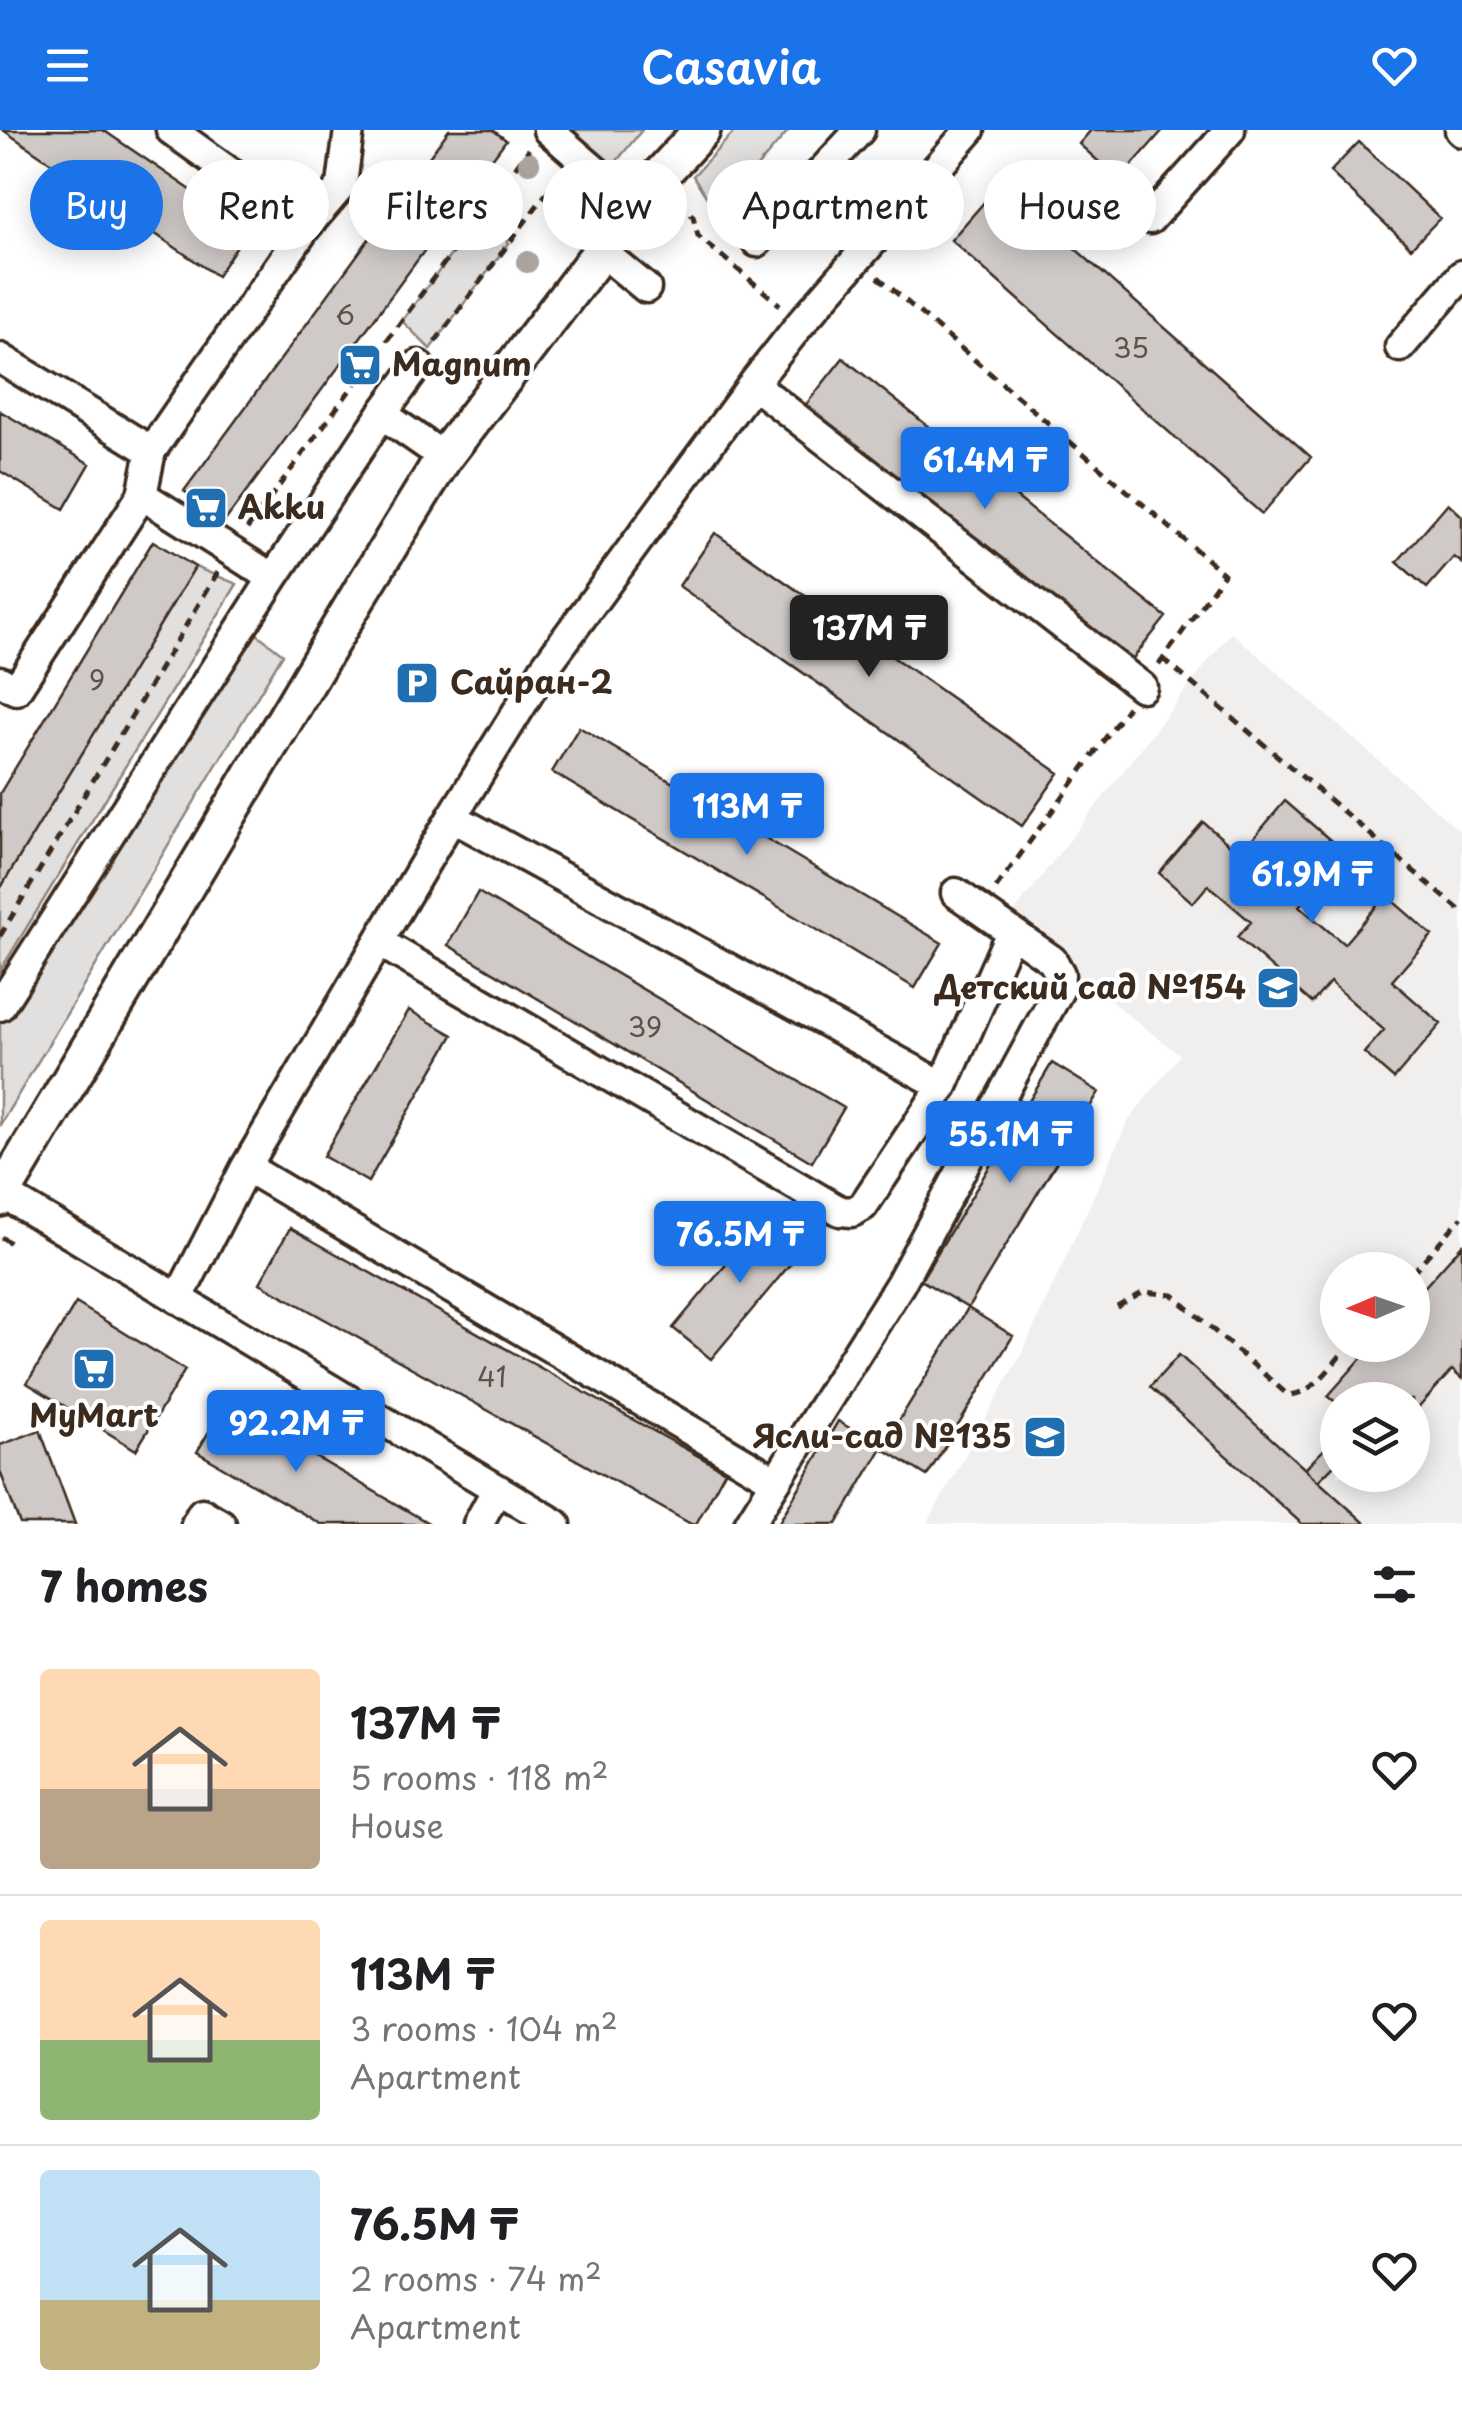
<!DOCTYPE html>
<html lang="en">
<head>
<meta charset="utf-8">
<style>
	:root { --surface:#fff; --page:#f6f6f6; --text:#202124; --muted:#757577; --line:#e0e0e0; --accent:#1a73e8 }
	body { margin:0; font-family:"Playpen Sans",sans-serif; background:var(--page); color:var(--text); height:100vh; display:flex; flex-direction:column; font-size:38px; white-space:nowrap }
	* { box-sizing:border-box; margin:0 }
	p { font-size:32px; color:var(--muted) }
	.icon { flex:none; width:55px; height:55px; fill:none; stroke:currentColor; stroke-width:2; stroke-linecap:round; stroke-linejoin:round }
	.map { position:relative; height:1394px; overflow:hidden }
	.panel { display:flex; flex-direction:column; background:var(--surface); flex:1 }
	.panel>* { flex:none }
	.hud { position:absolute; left:30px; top:30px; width:1402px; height:90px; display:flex; gap:20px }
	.needle { width:65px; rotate:268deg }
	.buttons { position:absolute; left:1320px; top:1122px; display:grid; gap:20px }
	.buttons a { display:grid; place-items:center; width:110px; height:110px; border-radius:50%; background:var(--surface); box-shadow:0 5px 25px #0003; font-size:50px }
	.price { position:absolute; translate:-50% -85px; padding:0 22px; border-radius:10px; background:var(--accent); color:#fff; font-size:32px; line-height:65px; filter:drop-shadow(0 2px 5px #0008) }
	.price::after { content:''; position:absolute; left:50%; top:60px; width:30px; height:22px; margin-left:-15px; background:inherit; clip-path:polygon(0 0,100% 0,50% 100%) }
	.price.on { background:#222; color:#fff }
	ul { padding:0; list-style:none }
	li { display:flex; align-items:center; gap:30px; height:250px; padding:0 40px }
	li+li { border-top:2px solid var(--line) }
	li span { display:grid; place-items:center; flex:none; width:280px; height:200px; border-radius:10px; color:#555 }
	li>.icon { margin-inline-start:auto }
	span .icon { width:120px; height:120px; fill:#fffc; stroke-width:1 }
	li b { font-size:42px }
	h2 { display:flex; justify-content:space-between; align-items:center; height:120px; padding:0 40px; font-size:42px }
	.chip { padding:0 35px; border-radius:45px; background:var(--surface); box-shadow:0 5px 25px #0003; font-size:35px; line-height:90px }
	.chip.on { background:var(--accent); color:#fff }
	header { display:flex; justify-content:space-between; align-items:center; height:130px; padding:0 40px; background:var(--accent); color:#fff; font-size:45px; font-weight:600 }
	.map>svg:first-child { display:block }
</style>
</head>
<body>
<header><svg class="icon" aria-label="menu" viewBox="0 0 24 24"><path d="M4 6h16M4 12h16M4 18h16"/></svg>Casavia<svg class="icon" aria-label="heart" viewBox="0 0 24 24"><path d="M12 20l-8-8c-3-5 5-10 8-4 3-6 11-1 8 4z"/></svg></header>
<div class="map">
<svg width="1462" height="1394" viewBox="0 0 1462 1394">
	<rect width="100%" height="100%" fill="#fff"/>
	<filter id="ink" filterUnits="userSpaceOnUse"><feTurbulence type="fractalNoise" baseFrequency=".01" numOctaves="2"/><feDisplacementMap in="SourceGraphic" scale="20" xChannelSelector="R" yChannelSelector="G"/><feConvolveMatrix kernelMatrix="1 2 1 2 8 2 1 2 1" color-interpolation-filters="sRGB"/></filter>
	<g filter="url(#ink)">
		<path fill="#f1efee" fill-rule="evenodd" d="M1231,502L1462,703V1394H927L1023,1221L1128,991L1180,925L1007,791ZM1338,1140H1412V1215H1338ZM1338,1270H1412V1345H1338Z"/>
		<path fill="#e2e0de" stroke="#8e857e" stroke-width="2.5" d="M572,0H642L607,43Z
			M736,0H789L717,83L693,46Z
			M481,84L509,113L430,219L402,191Z
			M195,437L237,454L0,841V759Z
			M244,494L283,524L0,995V884Z"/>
		<path fill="#cfcac7" stroke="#3b2a1e" stroke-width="2.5" d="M3,0H103L248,99L217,146Z
			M449,0H493L506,10L225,391L184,361Z
			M1091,0H1163L1119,50L1079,14Z
			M1359,12L1440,88L1411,118L1330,42Z
			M1001,53L1311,327L1262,384L951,110Z
			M843,228L1166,487L1127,536L804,277Z
			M0,281L90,334L64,379L0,341Z
			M1448,373L1462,386V433L1454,427L1427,458L1397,432Z
			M715,403L1059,643L1022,696L679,456Z
			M153,411L195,437L0,759V663Z
			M579,597L942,813L915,858L552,642Z
			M1285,671L1345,723L1299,776L1344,814L1386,765L1432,805L1392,851L1441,894L1394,949L1364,923L1384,900L1330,852L1312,873L1237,807L1251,792L1208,755L1193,773L1159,743L1203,692L1240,724Z
			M478,762L844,978L812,1032L448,815Z
			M409,880L453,905L368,1052L323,1026Z
			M1052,933L1099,962L968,1178L921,1150Z
			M769,1083L807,1114L711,1229L673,1198Z
			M290,1098L725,1341L696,1394H691L260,1153Z
			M1462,1115V1249L1452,1240L1412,1285V1270H1338V1274L1328,1266L1373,1215H1412V1171Z
			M76,1173L185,1240L136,1320L27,1253Z
			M968,1178L1013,1206L927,1346L882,1318Z
			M1179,1225L1305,1339L1366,1394H1302L1150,1257Z
			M225,1274L430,1394H321L197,1322Z
			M838,1291L882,1318L837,1394H778Z
			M40,1300L75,1394H20L7,1360L0,1341V1315Z
			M1338,1305V1331L1318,1351L1305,1339Z"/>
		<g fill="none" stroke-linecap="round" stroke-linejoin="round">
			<defs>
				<path id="minor" d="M171,0L306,97
					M548,0L636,76
					M1460,0L1462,2
					M1150,89L1230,0
					M757,112L860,0
					M601,121L646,158
					M1400,217L1462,145
					M0,228L151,321
					M753,254L1142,557
					M382,284L444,327
					M142,365L273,448
					M0,551L16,560L142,365L151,321L306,97L342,55L349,0
					M452,687L943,956
					M379,812L840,1081L852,1082L863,1076L943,956L1011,802
					M0,876L273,448L382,284L418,235
					M246,1037L776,1351
					M0,1062L556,1394
					M178,1169L246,1037L452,687L545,537L753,254L801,193L970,0
					M196,1394L202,1383L221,1394
					M478,1394L497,1359
					M749,1394L900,1154L1059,860L1060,844L1052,830L956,763"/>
				<path id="major" d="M0,1068L362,460L444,327L654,52L702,0"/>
			</defs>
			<use href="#minor" stroke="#3b2a1e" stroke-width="35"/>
			<use href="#major" stroke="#3b2a1e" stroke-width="42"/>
			<path stroke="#3b2a1e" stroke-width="5" stroke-dasharray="10 8" stroke-linecap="butt" d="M677,72L693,86L698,106L780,175
				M878,147L1224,444L1158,536
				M435,212L560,45
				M247,399L529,19
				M1163,529L1462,782
				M996,758L1128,577
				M0,806L218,442
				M1,1107L15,1116
				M1412,1143L1462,1087
				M1117,1177L1144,1162L1173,1165L1288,1265C1315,1264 1332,1234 1349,1215"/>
			<use href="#minor" stroke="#fff" stroke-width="28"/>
			<use href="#major" stroke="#fff" stroke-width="35"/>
		</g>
		<g fill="#aaa39e">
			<circle cx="529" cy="33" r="11"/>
			<circle cx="563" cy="67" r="11"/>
			<circle cx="527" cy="132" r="11"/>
		</g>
	</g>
	<defs>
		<symbol id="supermarket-square" viewBox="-11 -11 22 22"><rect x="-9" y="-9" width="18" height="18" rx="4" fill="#1f6fb2" stroke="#fff"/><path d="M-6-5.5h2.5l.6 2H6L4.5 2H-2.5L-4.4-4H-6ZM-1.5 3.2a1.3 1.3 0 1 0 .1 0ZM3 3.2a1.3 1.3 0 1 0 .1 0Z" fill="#fff"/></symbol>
		<symbol id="parking-square" viewBox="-11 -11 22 22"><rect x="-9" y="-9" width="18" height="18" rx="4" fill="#1f6fb2" stroke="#fff"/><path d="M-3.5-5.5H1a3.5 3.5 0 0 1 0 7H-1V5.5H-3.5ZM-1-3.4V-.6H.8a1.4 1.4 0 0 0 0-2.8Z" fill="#fff"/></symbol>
		<symbol id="school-square" viewBox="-11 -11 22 22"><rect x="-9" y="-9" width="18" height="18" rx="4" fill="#1f6fb2" stroke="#fff"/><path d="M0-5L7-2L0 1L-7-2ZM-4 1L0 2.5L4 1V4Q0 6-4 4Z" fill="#fff"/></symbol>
	</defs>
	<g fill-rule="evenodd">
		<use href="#supermarket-square" x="335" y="210" width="50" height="50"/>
		<use href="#supermarket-square" x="181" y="353" width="50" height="50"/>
		<use href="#parking-square" x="392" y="528" width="50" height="50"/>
		<use href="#school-square" x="1253" y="833" width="50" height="50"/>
		<use href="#supermarket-square" x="69" y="1214" width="50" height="50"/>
		<use href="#school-square" x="1020" y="1282" width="50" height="50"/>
	</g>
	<g text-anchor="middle" stroke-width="8" stroke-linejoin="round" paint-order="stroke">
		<g font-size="28" fill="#605248">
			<text x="345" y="195">6</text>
			<text x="1131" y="228">35</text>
			<text x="97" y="560">9</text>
			<text x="645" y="907">39</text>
			<text x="492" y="1257">41</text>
		</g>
		<g font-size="32" font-weight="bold" fill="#3b2a1e" stroke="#fff" text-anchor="start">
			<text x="392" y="246">Magnum</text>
			<text x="238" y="389">Akku</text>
			<text x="450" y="564">Сайран-2</text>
			<text x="1246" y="869" text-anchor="end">Детский сад №154</text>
			<text x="94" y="1297" text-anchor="middle">MyMart</text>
			<text x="1012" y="1318" text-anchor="end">Ясли-сад №135</text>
		</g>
	</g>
</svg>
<div class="buttons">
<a><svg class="needle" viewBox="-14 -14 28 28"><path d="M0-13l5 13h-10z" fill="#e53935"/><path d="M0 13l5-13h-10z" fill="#757577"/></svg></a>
<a><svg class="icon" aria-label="layers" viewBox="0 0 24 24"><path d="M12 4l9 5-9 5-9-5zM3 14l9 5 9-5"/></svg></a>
</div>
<b class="price" style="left:985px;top:382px">61.4M ₸</b>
<b class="price on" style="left:869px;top:550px">137M ₸</b>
<b class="price" style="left:747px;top:728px">113M ₸</b>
<b class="price" style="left:1312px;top:796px">61.9M ₸</b>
<b class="price" style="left:1010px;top:1056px">55.1M ₸</b>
<b class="price" style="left:740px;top:1156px">76.5M ₸</b>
<b class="price" style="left:296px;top:1345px">92.2M ₸</b>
<div class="hud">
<a class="chip on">Buy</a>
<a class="chip">Rent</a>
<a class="chip">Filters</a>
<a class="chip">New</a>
<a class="chip">Apartment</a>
<a class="chip">House</a>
</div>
</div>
<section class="panel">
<h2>7 homes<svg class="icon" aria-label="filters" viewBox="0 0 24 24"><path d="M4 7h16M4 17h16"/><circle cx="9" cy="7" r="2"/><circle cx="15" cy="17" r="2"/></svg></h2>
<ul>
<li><span style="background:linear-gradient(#ffd9b3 60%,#b9a48a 0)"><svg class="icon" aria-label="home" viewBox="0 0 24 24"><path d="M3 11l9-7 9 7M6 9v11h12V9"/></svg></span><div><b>137M ₸</b><p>5 rooms · 118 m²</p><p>House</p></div><svg class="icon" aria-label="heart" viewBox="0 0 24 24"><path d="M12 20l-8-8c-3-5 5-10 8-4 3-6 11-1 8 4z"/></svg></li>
<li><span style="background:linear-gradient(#ffd9b3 60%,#8fb573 0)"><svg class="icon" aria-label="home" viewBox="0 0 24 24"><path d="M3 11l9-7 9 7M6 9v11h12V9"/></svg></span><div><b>113M ₸</b><p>3 rooms · 104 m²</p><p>Apartment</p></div><svg class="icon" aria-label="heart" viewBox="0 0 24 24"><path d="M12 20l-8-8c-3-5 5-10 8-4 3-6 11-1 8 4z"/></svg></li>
<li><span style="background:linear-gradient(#bfe0f5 65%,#c2b280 0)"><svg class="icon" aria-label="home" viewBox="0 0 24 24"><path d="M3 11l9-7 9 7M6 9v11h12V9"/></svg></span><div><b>76.5M ₸</b><p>2 rooms · 74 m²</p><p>Apartment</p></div><svg class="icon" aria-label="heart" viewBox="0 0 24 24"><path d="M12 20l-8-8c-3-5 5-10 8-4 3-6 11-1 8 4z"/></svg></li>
</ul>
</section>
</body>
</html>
